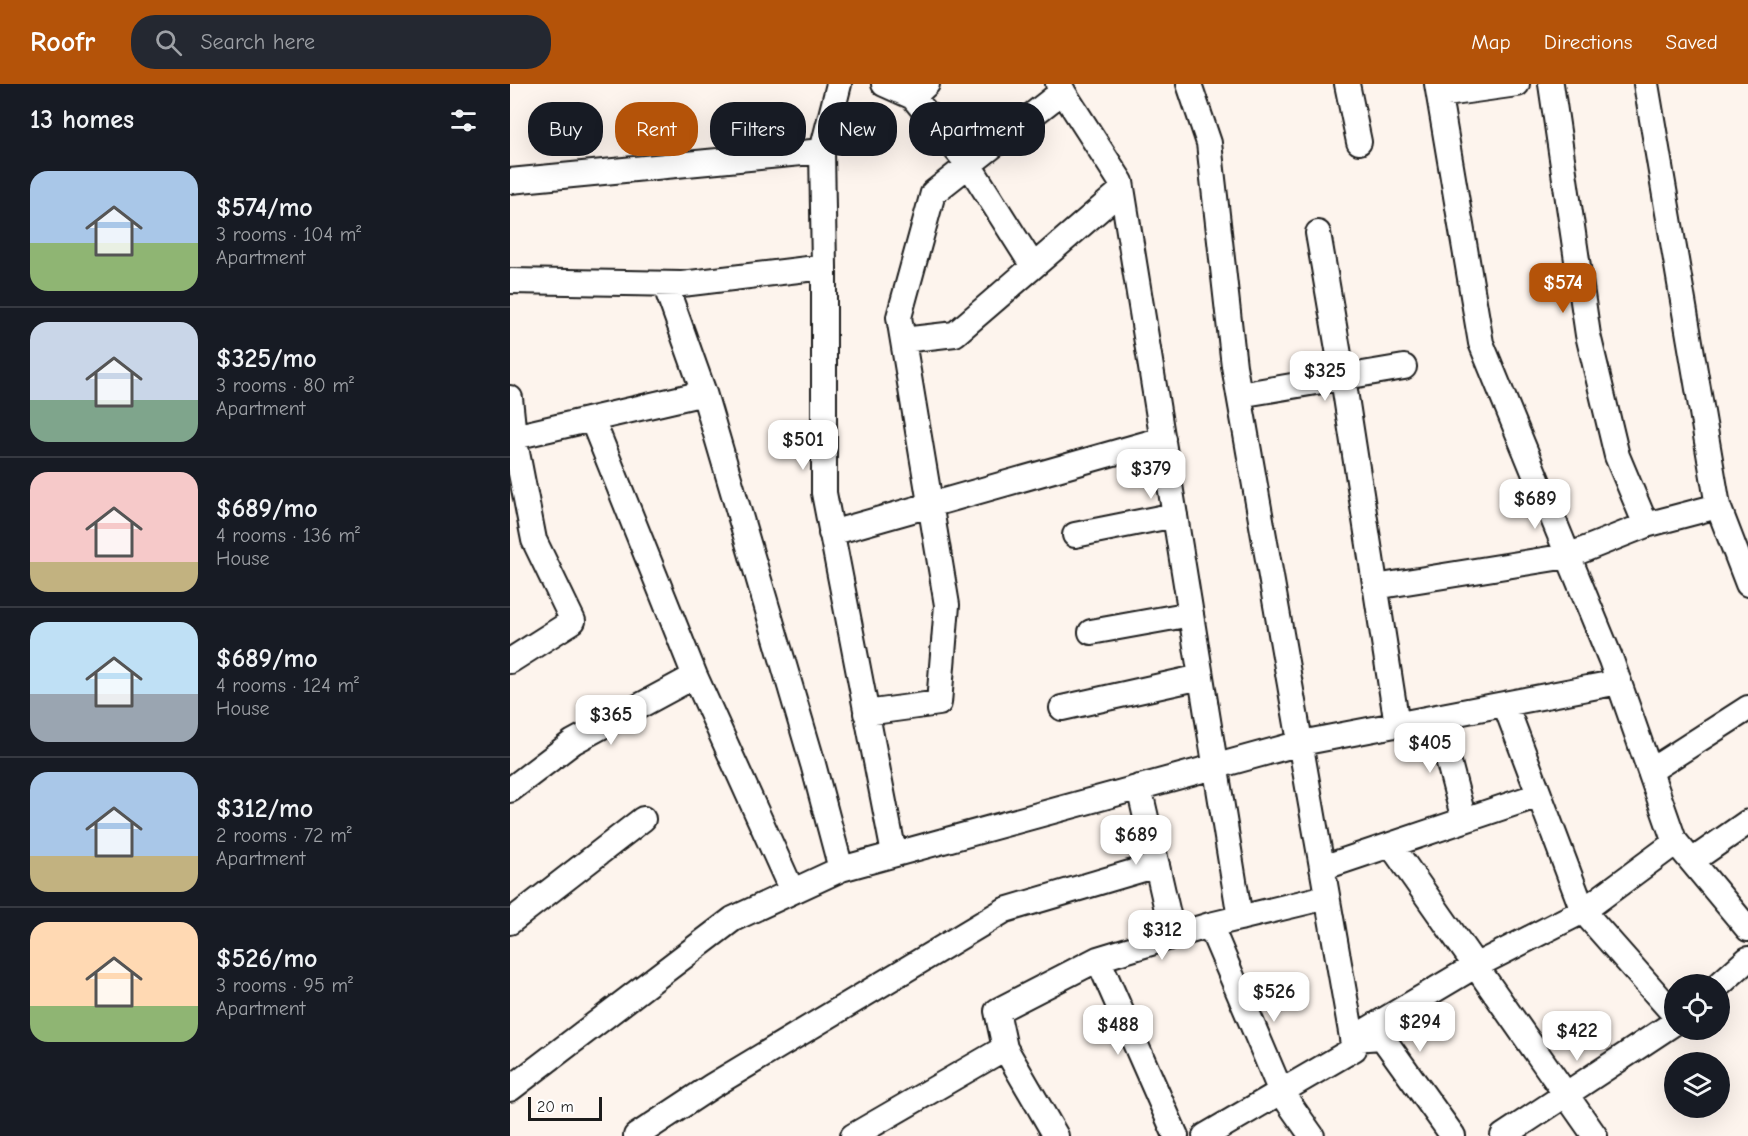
<!DOCTYPE html>
<html lang="en">
<head>
<meta charset="utf-8">
<style>
	:root { --surface:#171b24; --page:#242831; --text:#f1f3f6; --muted:#9ea1a6; --line:#363941; --accent:#b45309 }
	body { margin:0; font-family:"Comic Neue",sans-serif; background:var(--page); color:var(--text); height:100vh; display:flex; flex-direction:column; font-size:22px; white-space:nowrap }
	* { box-sizing:border-box; margin:0 }
	p { font-size:20px; color:var(--muted) }
	.icon { flex:none; width:33px; height:33px; fill:none; stroke:currentColor; stroke-width:2; stroke-linecap:round; stroke-linejoin:round }
	.map { position:relative; flex:1; overflow:hidden }
	.details { display:flex; flex-direction:column; background:var(--surface); width:510px }
	.details>* { flex:none }
	.top-card { position:absolute; left:18px; top:18px; width:570px; height:54px; display:flex; gap:12px }
	.tools { position:absolute; left:1154px; top:890px; display:grid; gap:12px }
	.tools a { display:grid; place-items:center; width:66px; height:66px; border-radius:50%; background:var(--surface); box-shadow:0 6px 24px #0002; font-size:30px }
	.scale { position:absolute; left:18px; bottom:15px; width:74px; box-sizing:border-box; padding-left:6px; border:3px solid #1c1c1c; border-top:0; font-size:16px; line-height:21px; white-space:nowrap; color:#1c1c1c; -webkit-text-stroke:4px #fff; paint-order:stroke }
	.price { position:absolute; translate:-50% -51px; padding:0 14px; border-radius:12px; background:#fff; color:#222; font-size:20px; line-height:39px; filter:drop-shadow(0 2px 3px #0008) }
	.price::after { content:''; position:absolute; left:50%; top:36px; width:18px; height:14px; margin-left:-9px; background:inherit; clip-path:polygon(0 0,100% 0,50% 100%) }
	.price.active { background:var(--accent); color:#fff }
	ul { padding:0; list-style:none }
	li { display:flex; align-items:center; gap:18px; height:150px; padding:0 30px }
	li+li { border-top:2px solid var(--line) }
	li span { display:grid; place-items:center; flex:none; width:168px; height:120px; border-radius:18px; color:#555 }
	li>.icon { margin-inline-start:auto }
	span .icon { width:72px; height:72px; fill:#fffc; stroke-width:1 }
	li b { font-size:26px }
	h2 { display:flex; justify-content:space-between; align-items:center; height:72px; padding:0 30px; font-size:26px }
	.tag { padding:0 21px; border-radius:24px; background:var(--surface); box-shadow:0 6px 24px #0002; font-size:21px; line-height:54px }
	.tag.active { background:var(--accent); color:#fff }
	header { display:flex; align-items:center; gap:36px; box-sizing:border-box; height:84px; padding:0 30px; background:var(--accent); color:#fff }
	header strong { font-size:28px }
	nav { display:flex; gap:33px; margin-inline-start:auto; font-size:21px }
	.search { width:420px; height:54px; background:var(--page); display:flex; align-items:center; gap:15px; box-sizing:border-box; padding:0 21px; border-radius:24px; color:var(--muted); font-size:22px }
	main { display:flex; flex:1; min-height:0 }
	.map>svg:first-child { display:block }
</style>
</head>
<body>
<header>
<strong>Roofr</strong>
<div class="search"><svg class="icon" aria-label="search" viewBox="0 0 24 24"><circle cx="10" cy="10" r="6"/><path d="M15 15l6 6"/></svg>Search here</div>
<nav><a>Map</a><a>Directions</a><a>Saved</a></nav>
</header>
<main>
<section class="details">
<h2>13 homes<svg class="icon" aria-label="filters" viewBox="0 0 24 24"><path d="M4 7h16M4 17h16"/><circle cx="9" cy="7" r="2"/><circle cx="15" cy="17" r="2"/></svg></h2>
<ul>
<li><span style="background:linear-gradient(#a9c7e8 60%,#8fb573 0)"><svg class="icon" aria-label="home" viewBox="0 0 24 24"><path d="M3 11l9-7 9 7M6 9v11h12V9"/></svg></span><div><b>$574/mo</b><p>3 rooms · 104 m²</p><p>Apartment</p></div></li>
<li><span style="background:linear-gradient(#c9d6e8 65%,#7fa58c 0)"><svg class="icon" aria-label="home" viewBox="0 0 24 24"><path d="M3 11l9-7 9 7M6 9v11h12V9"/></svg></span><div><b>$325/mo</b><p>3 rooms · 80 m²</p><p>Apartment</p></div></li>
<li><span style="background:linear-gradient(#f6c9c9 75%,#c2b280 0)"><svg class="icon" aria-label="home" viewBox="0 0 24 24"><path d="M3 11l9-7 9 7M6 9v11h12V9"/></svg></span><div><b>$689/mo</b><p>4 rooms · 136 m²</p><p>House</p></div></li>
<li><span style="background:linear-gradient(#bfe0f5 60%,#9aa5b1 0)"><svg class="icon" aria-label="home" viewBox="0 0 24 24"><path d="M3 11l9-7 9 7M6 9v11h12V9"/></svg></span><div><b>$689/mo</b><p>4 rooms · 124 m²</p><p>House</p></div></li>
<li><span style="background:linear-gradient(#a9c7e8 70%,#c2b280 0)"><svg class="icon" aria-label="home" viewBox="0 0 24 24"><path d="M3 11l9-7 9 7M6 9v11h12V9"/></svg></span><div><b>$312/mo</b><p>2 rooms · 72 m²</p><p>Apartment</p></div></li>
<li><span style="background:linear-gradient(#ffd9b3 70%,#8fb573 0)"><svg class="icon" aria-label="home" viewBox="0 0 24 24"><path d="M3 11l9-7 9 7M6 9v11h12V9"/></svg></span><div><b>$526/mo</b><p>3 rooms · 95 m²</p><p>Apartment</p></div></li>
</ul>
</section>
<div class="map">
<svg width="1238" height="1052" viewBox="0 0 1238 1052">
	<rect width="100%" height="100%" fill="#fdf4ed"/>
	<filter id="ink" filterUnits="userSpaceOnUse"><feTurbulence type="fractalNoise" baseFrequency=".0167" numOctaves="2"/><feDisplacementMap in="SourceGraphic" scale="12" xChannelSelector="R" yChannelSelector="G"/><feConvolveMatrix kernelMatrix="1 2 1 2 8 2 1 2 1" color-interpolation-filters="sRGB"/></filter>
	<g filter="url(#ink)">
		<g fill="none" stroke-linecap="round" stroke-linejoin="round">
			<defs>
				<path id="minor" d="M329,0L312,67L314,183V409L384,770
					M374,0L403,13L417,0
					M548,0L611,98L730,834
					M679,0L699,59L724,282L844,965L695,1052
					M837,0L849,58
					M927,0L971,259L1101,576L1164,756L1238,845
					M1041,0L1078,251L1107,372L1136,441
					M1136,0L1208,422L1238,500
					M929,11L1007,0
					M403,13L459,81L523,182
					M0,97L312,67
					M808,149L833,294L887,641
					M0,197L172,200L314,183
					M155,200L194,309L303,680L331,785
					M393,256L445,250L612,106
					M729,311L894,283
					M0,314L4,353L24,456L63,537L0,577
					M82,335L185,592L282,807
					M0,354L194,309
					M321,449L653,355
					M565,451L665,431
					M865,503L1058,472L1136,441L1208,422
					M581,548L681,530
					M995,620L1073,827L1164,930
					M552,624L691,593
					M356,629L429,619L437,521L389,233L423,109L553,7
					M927,633L954,736
					M1140,687L1238,624
					M629,703L663,852
					M0,706L63,658L185,592
					M881,761L1085,1052
					M1182,777L1238,738
					M812,784L1029,711
					M0,838L133,735
					M700,841L771,1008L802,1052
					M588,875L666,1052
					M1209,901L1238,875
					M842,955L965,882L1073,827L1166,758
					M843,955L872,953L943,1052
					M0,1005L223,835L331,785L791,659L1109,598
					M126,1052L202,1002L495,826L647,781
					M343,1052L495,964
					M546,1052L495,964L487,927L588,875L700,841L817,813
					M993,1052L1164,939"/>
			</defs>
			<use href="#minor" stroke="#1c1c1c" stroke-width="28"/>
			<use href="#minor" stroke="#fff" stroke-width="24"/>
		</g>
	</g>
</svg>
<div class="tools">
<a><svg class="icon" aria-label="locate" viewBox="0 0 24 24"><circle cx="12" cy="12" r="6"/><path d="M12 2v4M12 18v4M2 12h4M18 12h4"/></svg></a>
<a><svg class="icon" aria-label="layers" viewBox="0 0 24 24"><path d="M12 4l9 5-9 5-9-5zM3 14l9 5 9-5"/></svg></a>
</div>
<div class="scale">20 m</div>
<b class="price active" style="left:1053px;top:230px">$574</b>
<b class="price" style="left:815px;top:318px">$325</b>
<b class="price" style="left:293px;top:387px">$501</b>
<b class="price" style="left:641px;top:416px">$379</b>
<b class="price" style="left:1025px;top:446px">$689</b>
<b class="price" style="left:101px;top:662px">$365</b>
<b class="price" style="left:920px;top:690px">$405</b>
<b class="price" style="left:626px;top:782px">$689</b>
<b class="price" style="left:652px;top:877px">$312</b>
<b class="price" style="left:764px;top:939px">$526</b>
<b class="price" style="left:910px;top:969px">$294</b>
<b class="price" style="left:608px;top:972px">$488</b>
<b class="price" style="left:1067px;top:978px">$422</b>
<div class="top-card">
<a class="tag">Buy</a>
<a class="tag active">Rent</a>
<a class="tag">Filters</a>
<a class="tag">New</a>
<a class="tag">Apartment</a>
</div>
</div>
</main>
</body>
</html>
